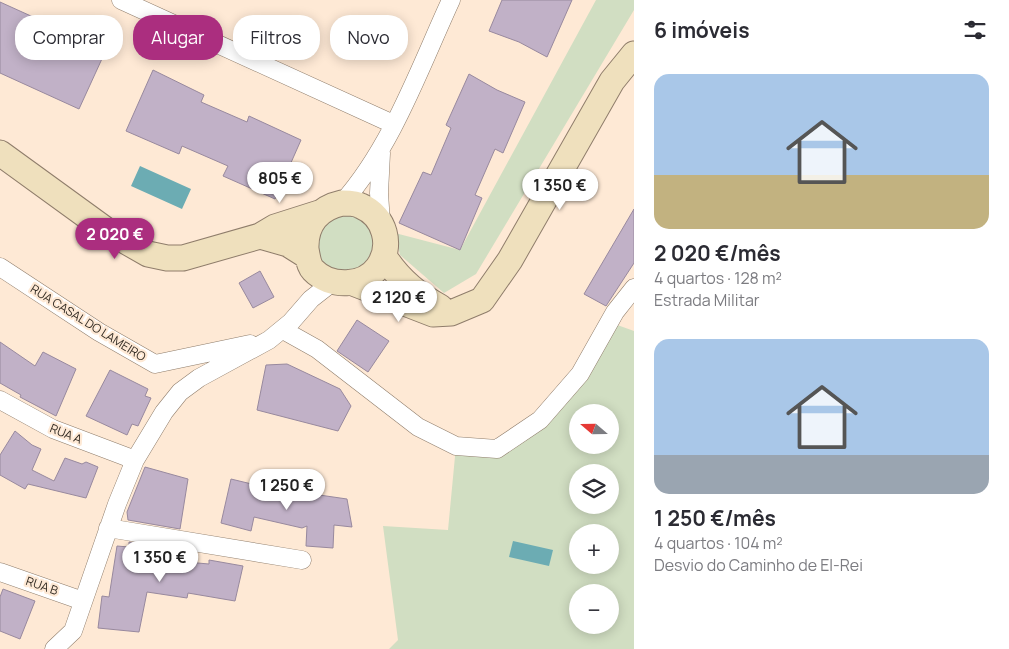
<!DOCTYPE html>
<html lang="pt">
<head>
<meta charset="utf-8">
<style>
	:root { --surface:#fff; --page:#f2f2f3; --text:#2b2b33; --muted:#7c7c81; --accent:#ab2e7f }
	body { margin:0; font-family:Manrope,sans-serif; background:var(--page); color:var(--text); height:100vh; display:flex; flex-direction:column; font-size:19px; white-space:nowrap }
	* { box-sizing:border-box; margin:0 }
	p { font-size:16px; color:var(--muted) }
	.icon { flex:none; width:28px; height:28px; fill:none; stroke:currentColor; stroke-width:2; stroke-linecap:round; stroke-linejoin:round }
	.map { position:relative; flex:1; overflow:hidden }
	.details { display:flex; flex-direction:column; background:var(--surface); width:375px }
	.details>* { flex:none }
	.banner { position:absolute; left:15px; top:15px; width:475px; height:45px; display:flex; gap:10px }
	.needle { width:32px; rotate:290deg }
	.tools { position:absolute; left:569px; top:404px; display:grid; gap:10px }
	.tools a { display:grid; place-items:center; width:50px; height:50px; border-radius:50%; background:var(--surface); box-shadow:0 2px 12px #0003; font-size:25px }
	.price { position:absolute; translate:-50% -42px; padding:0 11px; border-radius:18px; background:#fff; color:#222; font-size:16px; line-height:32px; filter:drop-shadow(0 1px 2px #0008) }
	.price::after { content:''; position:absolute; left:50%; top:30px; width:15px; height:11px; margin-left:-8px; background:inherit; clip-path:polygon(0 0,100% 0,50% 100%) }
	.price.selected { background:var(--accent); color:#fff }
	ul { padding:0; list-style:none }
	li { display:grid; align-content:center; gap:10px; height:265px; padding:0 20px }
	li span { display:grid; place-items:center; height:155px; border-radius:15px; color:#555 }
	li>.icon { margin-inline-start:auto }
	span .icon { width:90px; height:90px; fill:#fffc; stroke-width:1 }
	li b { font-size:21px }
	h2 { display:flex; justify-content:space-between; align-items:center; height:60px; padding:0 20px; font-size:21px }
	.pill { padding:0 18px; border-radius:20px; background:var(--surface); box-shadow:0 2px 12px #0003; font-size:18px; line-height:45px }
	.pill.selected { background:var(--accent); color:#fff }
	main { display:flex; flex:1; min-height:0 }
	.map>svg:first-child { display:block }
</style>
</head>
<body>
<main>
<div class="map">
<svg width="634" height="649" viewBox="0 0 634 649">
	<rect width="100%" height="100%" fill="#fee9d5"/>
	<path fill="#d1dec2" fill-rule="evenodd" d="M596,0H634V10L476,274L444,293L400,255L395,233L460,250Z
		M315 242a29 29 0 1 1 58 0a29 29 0 1 1-58 0Z
		M609,322L634,331V649H389L398,640L383,526L448,530L456,446L497,449L540,420ZM578,412H610V445H578ZM578,472H610V505H578ZM578,532H610V565H578ZM578,592H610V625H578Z"/>
	<path fill="#6cacb3" d="M140,166L191,189L182,209L131,186Z
		M513,541L553,550L549,566L509,557Z"/>
	<path fill="#c1b1c7" stroke="#98899e" d="M502,0H572L547,57L519,42L489,31Z
		M0,2L106,50L79,109L0,73Z
		M153,70L204,95L201,102L247,122L249,116L301,140L275,199L223,176L228,166L182,146L179,154L126,131Z
		M469,74L497,90L525,102L503,153L495,149L475,195L482,198L460,250L399,223L423,172L431,175L451,128L446,125Z
		M634,209V263L606,306L584,294Z
		M260,271L274,297L253,308L239,283Z
		M357,320L389,341L368,372L337,351Z
		M0,342L35,366L43,352L76,369L56,416L20,397L21,395L0,383Z
		M287,364L340,389L351,406L338,431L257,410L266,365Z
		M110,370L148,389L145,396L151,398L138,426L132,424L127,435L86,416Z
		M15,431L32,445L41,449L32,470L54,481L65,458L82,464L86,462L98,467L86,498L28,484L25,489L0,475V455Z
		M145,467L188,479L180,529L128,520L127,512Z
		M231,479L264,487L347,499L352,527L334,525L333,548L306,546L307,526L302,528L254,517L251,531L221,523Z
		M129,542L176,550L175,561L209,564V560L243,566L235,601L188,593L187,598L147,592L139,632L98,628L102,596L109,597L117,546L129,547Z
		M3,589L35,601L20,639L0,631V597Z"/>
	<g fill="none" stroke-linecap="round" stroke-linejoin="round">
		<defs>
			<path id="street" d="M121,0L393,124
				M342,203C392,147 420,67 451,0
				M381,223L379,193L381,153
				M0,267L99,332L155,364L250,344
				M283,330L317,349L418,427L456,446L497,449L540,420L580,374L615,312L634,288
				M0,400L53,429L135,460
				M108,528L302,560
				M0,572L83,601
				M54,649L73,631L117,504L135,460L164,412L180,392L199,378L269,340L291,322L311,299L334,281"/>
			<path id="secondary" d="M0,153L106,230L148,254L167,258H183L260,236L288,244L307,256
				M342,203C348,203 356,203 361,206C385,216 393,246 378,267C364,287 330,288 313,270C309,266 307,255 306,249C305,224 319,208 342,203Z
				M260,236L275,227L319,213
				M384,256C397,277 418,295 440,307
				M353,283L433,314L451,313L482,300L510,260L612,81L634,54"/>
		</defs>
		<use href="#street" stroke="#8f7d6b" stroke-width="19"/>
		<use href="#secondary" stroke="#8f7d6b" stroke-width="27"/>
		<use href="#street" stroke="#fff" stroke-width="18"/>
		<use href="#secondary" stroke="#efe0bd" stroke-width="25"/>
	</g>
	<g text-anchor="middle" stroke-width="4.5" stroke-linejoin="round" paint-order="stroke">
		<g font-size="12" fill="#312a22" stroke="#fee9d5">
			<text transform="translate(88 323) rotate(32)" y="4">RUA CASAL DO LAMEIRO</text>
			<text transform="translate(66 434) rotate(22)" y="4">RUA A</text>
			<text transform="translate(42 586) rotate(19)" y="4">RUA B</text>
		</g>
	</g>
</svg>
<div class="tools">
<a><svg class="needle" viewBox="-14 -14 28 28"><path d="M0-13l5 13h-10z" fill="#e53935"/><path d="M0 13l5-13h-10z" fill="#7c7c81"/></svg></a>
<a><svg class="icon" aria-label="layers" viewBox="0 0 24 24"><path d="M12 4l9 5-9 5-9-5zM3 14l9 5 9-5"/></svg></a>
<a>+</a>
<a>−</a>
</div>
<b class="price" style="left:280px;top:204px">805 €</b>
<b class="price" style="left:560px;top:211px">1 350 €</b>
<b class="price selected" style="left:115px;top:260px">2 020 €</b>
<b class="price" style="left:399px;top:323px">2 120 €</b>
<b class="price" style="left:287px;top:511px">1 250 €</b>
<b class="price" style="left:160px;top:583px">1 350 €</b>
<div class="banner">
<a class="pill">Comprar</a>
<a class="pill selected">Alugar</a>
<a class="pill">Filtros</a>
<a class="pill">Novo</a>
</div>
</div>
<section class="details">
<h2>6 imóveis<svg class="icon" aria-label="filters" viewBox="0 0 24 24"><path d="M4 7h16M4 17h16"/><circle cx="9" cy="7" r="2"/><circle cx="15" cy="17" r="2"/></svg></h2>
<ul>
<li><span style="background:linear-gradient(#a9c7e8 65%,#c2b280 0)"><svg class="icon" aria-label="home" viewBox="0 0 24 24"><path d="M3 11l9-7 9 7M6 9v11h12V9"/></svg></span><div><b>2 020 €/mês</b><p>4 quartos · 128 m²</p><p>Estrada Militar</p></div></li>
<li><span style="background:linear-gradient(#a9c7e8 75%,#9aa5b1 0)"><svg class="icon" aria-label="home" viewBox="0 0 24 24"><path d="M3 11l9-7 9 7M6 9v11h12V9"/></svg></span><div><b>1 250 €/mês</b><p>4 quartos · 104 m²</p><p>Desvio do Caminho de El-Rei</p></div></li>
</ul>
</section>
</main>
</body>
</html>
